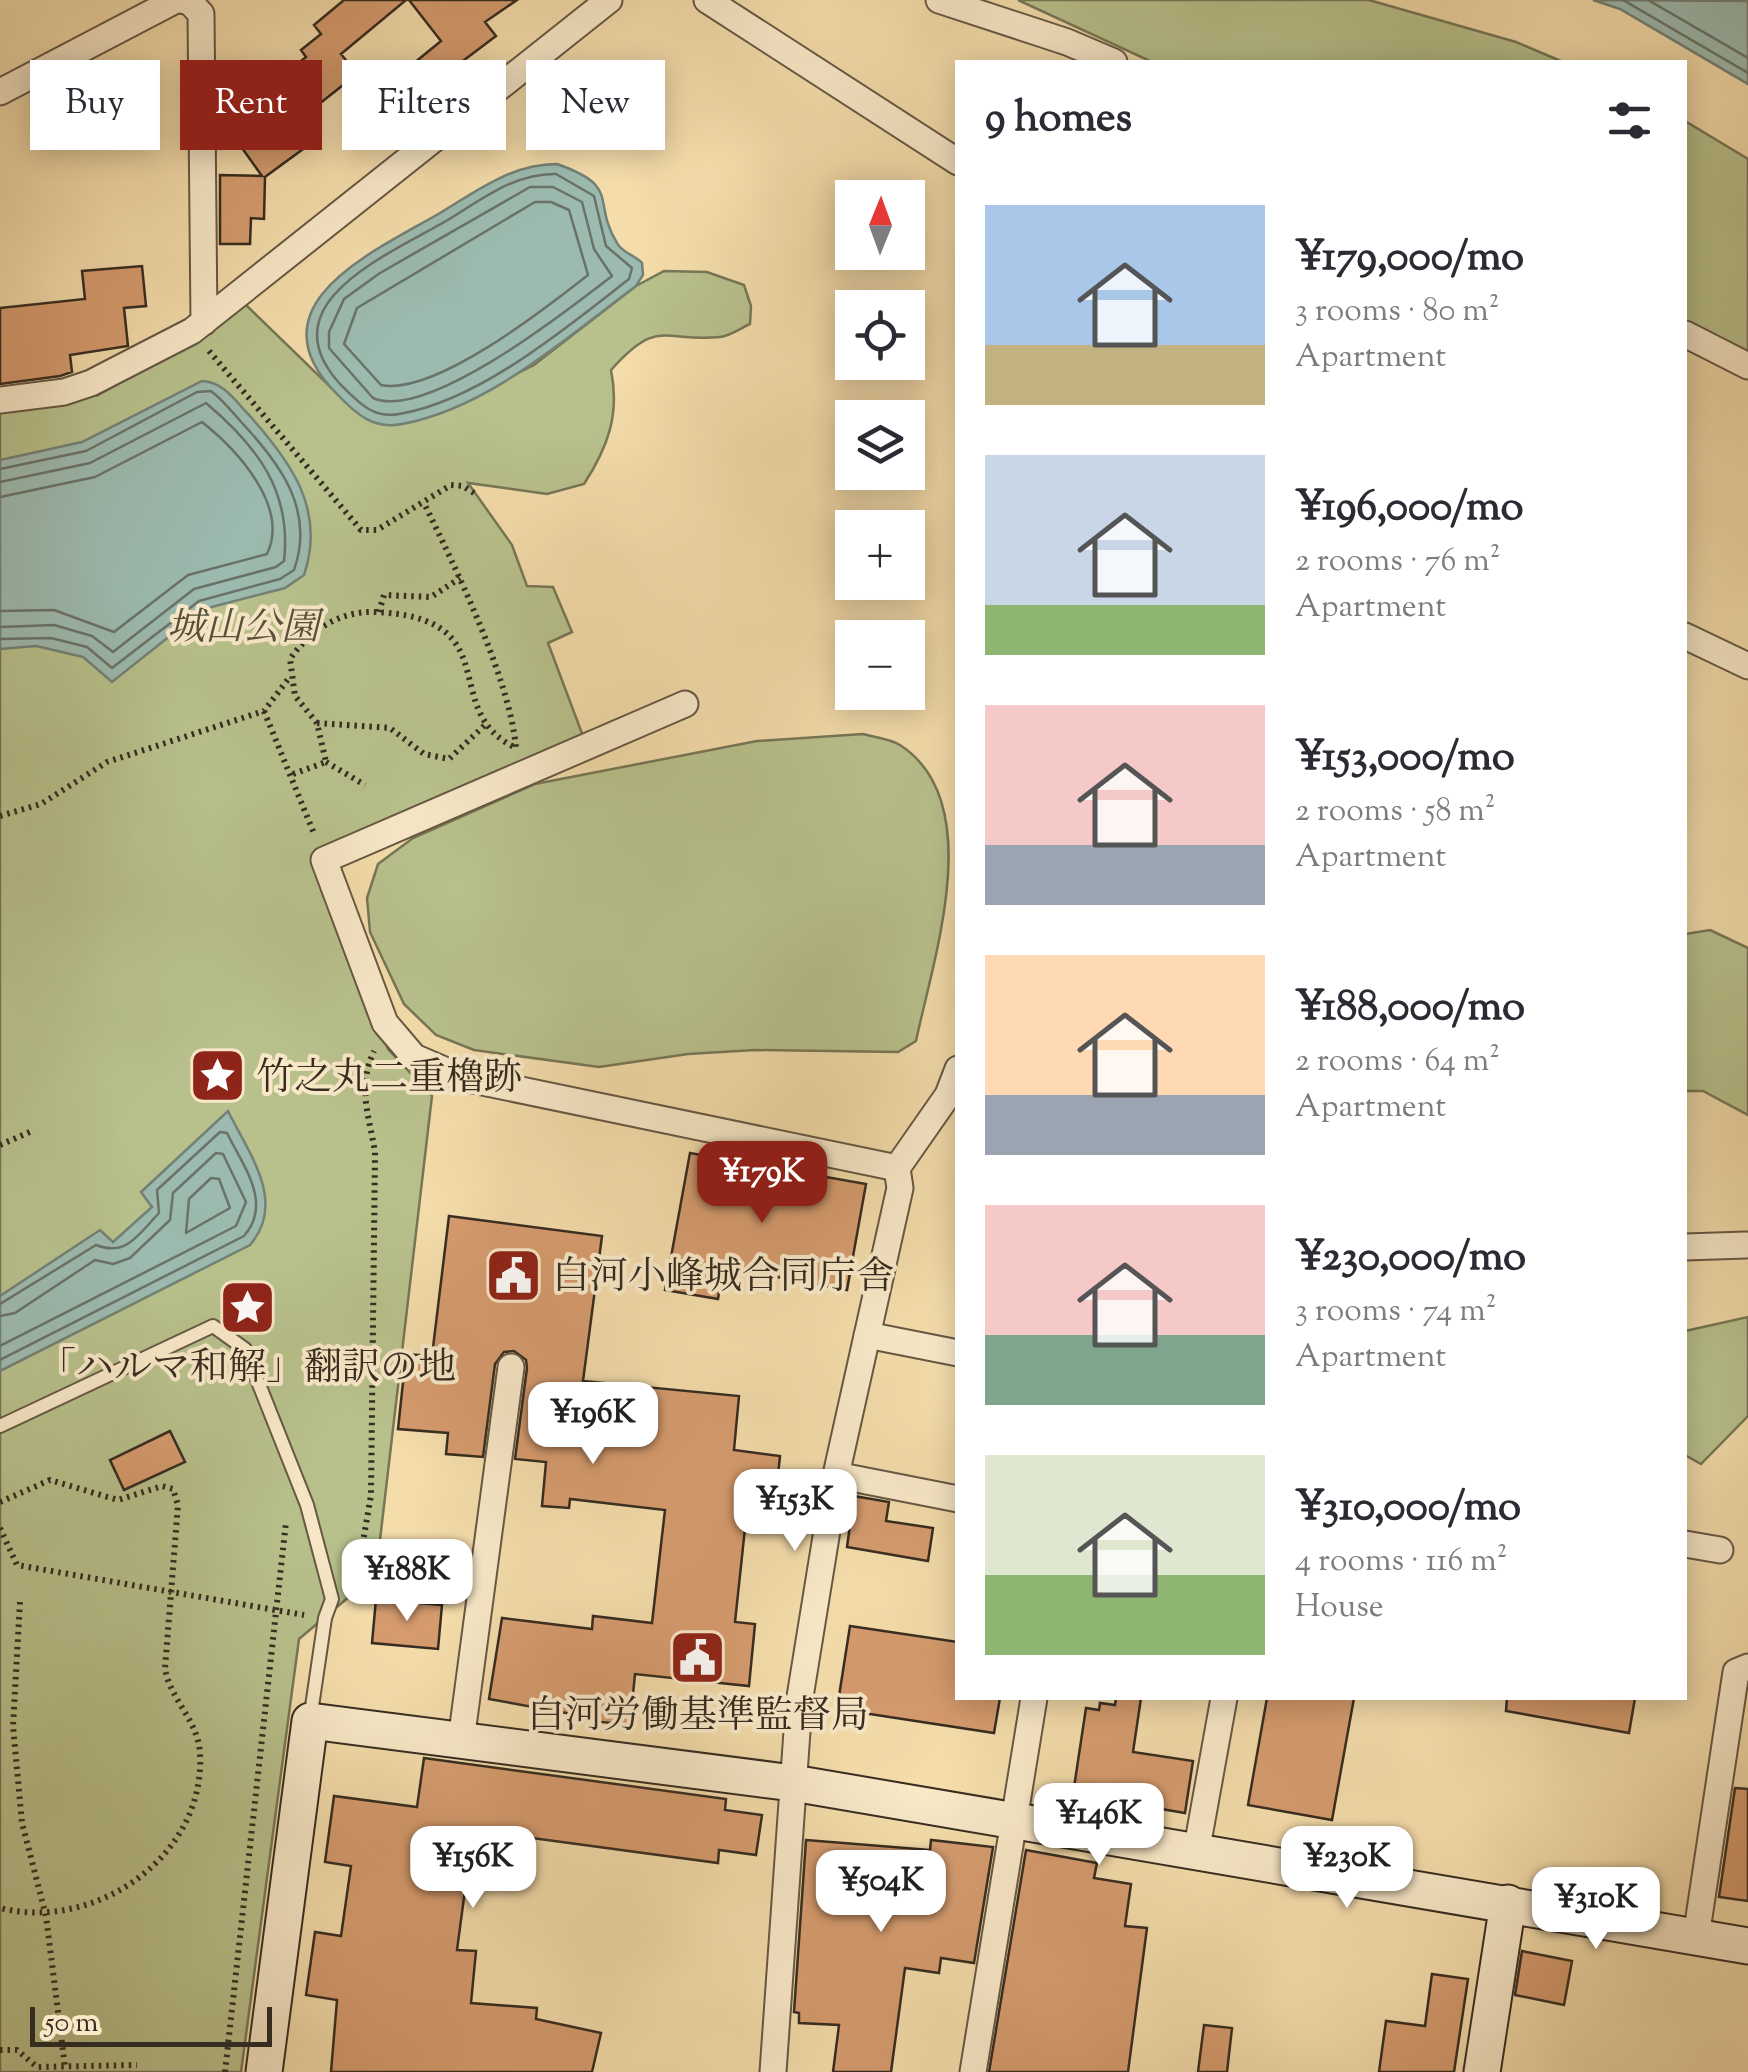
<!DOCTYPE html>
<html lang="en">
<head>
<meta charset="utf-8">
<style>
	:root { --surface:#fff; --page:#f7f7f7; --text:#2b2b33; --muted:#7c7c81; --accent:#8f2418 }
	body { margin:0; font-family:"Sorts Mill Goudy","Noto Serif JP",serif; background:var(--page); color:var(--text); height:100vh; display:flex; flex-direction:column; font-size:38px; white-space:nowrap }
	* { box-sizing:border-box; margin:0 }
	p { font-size:32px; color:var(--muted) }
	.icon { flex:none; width:55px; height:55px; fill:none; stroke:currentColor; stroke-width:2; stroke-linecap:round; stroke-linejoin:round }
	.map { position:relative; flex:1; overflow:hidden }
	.panel { position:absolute; left:955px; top:60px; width:732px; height:1640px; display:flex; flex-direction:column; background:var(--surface); border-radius:0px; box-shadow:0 5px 25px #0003 }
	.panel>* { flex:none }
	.top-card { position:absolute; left:30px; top:60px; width:775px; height:90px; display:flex; gap:20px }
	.needle { width:65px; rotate:1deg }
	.buttons { position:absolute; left:835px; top:180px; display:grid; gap:20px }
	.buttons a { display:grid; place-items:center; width:90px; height:90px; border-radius:0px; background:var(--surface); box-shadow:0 5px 25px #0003; font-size:50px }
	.scale { position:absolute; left:30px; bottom:25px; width:242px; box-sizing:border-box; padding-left:10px; border:5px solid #362c20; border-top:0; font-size:28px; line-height:35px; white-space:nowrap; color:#362c20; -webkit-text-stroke:8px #f8e8c8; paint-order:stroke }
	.price { position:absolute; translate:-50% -85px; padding:0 22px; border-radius:20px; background:#fff; color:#222; font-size:32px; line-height:65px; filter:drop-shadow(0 2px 5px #0008) }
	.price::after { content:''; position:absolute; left:50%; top:60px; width:30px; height:22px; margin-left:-15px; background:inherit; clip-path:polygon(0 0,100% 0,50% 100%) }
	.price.active { background:var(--accent); color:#fff }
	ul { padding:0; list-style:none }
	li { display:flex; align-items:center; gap:30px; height:250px; padding:0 30px }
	li span { display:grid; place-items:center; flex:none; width:280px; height:200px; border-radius:0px; color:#555 }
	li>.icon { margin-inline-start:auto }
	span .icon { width:120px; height:120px; fill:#fffc; stroke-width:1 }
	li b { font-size:42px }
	h2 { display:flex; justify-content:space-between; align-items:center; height:120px; padding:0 30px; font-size:42px }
	.pill { padding:0 35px; border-radius:0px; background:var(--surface); box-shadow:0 5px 25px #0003; font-size:35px; line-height:90px }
	.pill.active { background:var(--accent); color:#fff }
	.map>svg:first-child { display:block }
</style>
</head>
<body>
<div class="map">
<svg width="1748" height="2072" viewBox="0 0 1748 2072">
	<rect width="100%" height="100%" fill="#f4dcab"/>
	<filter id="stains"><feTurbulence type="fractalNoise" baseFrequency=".002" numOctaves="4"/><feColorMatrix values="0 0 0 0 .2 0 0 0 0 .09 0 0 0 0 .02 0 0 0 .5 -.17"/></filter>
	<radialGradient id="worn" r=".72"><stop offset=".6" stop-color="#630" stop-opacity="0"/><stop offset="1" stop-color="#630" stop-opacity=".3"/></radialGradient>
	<path fill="#b8c18c" stroke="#777656" stroke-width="2.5" d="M1018,0H1369L1516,42L1563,62H1152Z
		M1685,121L1748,159V354L1685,320Z
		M664,271L707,272L744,285L751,306L750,324C741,328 730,336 720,337C664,343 659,316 611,370C620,414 608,447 584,484L547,494L468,483L512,545L527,586L553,587L572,632L548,643L586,744L314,859L388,1049L432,1096L376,1574L299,1639L241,2072H0V413L98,395L206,334L244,303L353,409L401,424L451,407L534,365L636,286Z
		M863,734C874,737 891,739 900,745C988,802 933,959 916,1041L898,1052L755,1050L688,1054L599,1067L474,1050L436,1035L404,1004L370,932L367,898L378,864L413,838L535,784L757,741Z
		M1710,930L1748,948V1115L1703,1091H1685V934Z
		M1748,1317V1416L1701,1464L1685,1455V1331Z"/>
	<path fill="#9cbaaf" stroke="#738176" stroke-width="2.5" d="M1593,0L1748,1V84L1620,9Z
		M557,164C622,187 591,200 617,243C622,253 635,255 642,263L643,275L636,286C567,337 489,408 402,424C373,430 355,413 337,394C248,305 375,251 440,213C478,190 512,164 557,164Z
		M202,381C224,382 235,401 250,416C291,462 326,510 304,575L285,588L204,609L112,682L83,657L36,646L0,649V460L82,442Z
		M228,1111C249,1154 287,1202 250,1245L0,1371V1296L100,1230L113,1242L152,1207L141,1192Z"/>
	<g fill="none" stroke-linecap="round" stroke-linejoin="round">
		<path stroke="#697368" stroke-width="2.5" d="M1623,0L1748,73
			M1648,0L1748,58
			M556,174L594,196L606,246L632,268L629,279C566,328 479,401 399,414C373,419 358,402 341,385C265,304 388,255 446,221C481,200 514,173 556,174Z
			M530,187H553L582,202L594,249L612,276C569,309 427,422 373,398L329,348V332L344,299L380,273Z
			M535,202H551L569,210L588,275C547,307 435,396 381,385L344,344L357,308Z
			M0,469L86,451L197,392L211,391C223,400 233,413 243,424C281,465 315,511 294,570L280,579L199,601L112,668L87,647L51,638L0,639
			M0,482L90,463L206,403C257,446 292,491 284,561L276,567L194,589L113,652L92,636L54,625L0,627
			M0,497L95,477L202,422C236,449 290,506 267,554L188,575L114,632L54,610L0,611
			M211,1178L219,1179L230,1208L186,1233L189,1199Z
			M0,1304L96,1245C126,1257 138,1235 159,1213L157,1190L220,1132L227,1133C243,1166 273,1203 244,1236L0,1360
			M0,1316L15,1313L95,1260L113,1264L130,1258L170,1220L173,1193L216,1153L223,1154L246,1202L236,1226L0,1346"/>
	</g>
	<path fill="#d59b6e" stroke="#362c20" stroke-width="2.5" d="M344,0H406L341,54L357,74L295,123L310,144L265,177L264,219L251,218L250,244H220V175L262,176L242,148L252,140L242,126L285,94L275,82L306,57L301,50L321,34L314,25Z
		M409,0H517L485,22L496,36L427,88L434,97L395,130L370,99L441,41Z
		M142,266L146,306L124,308L128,346L70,355L72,372L60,376L0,384V308L85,299L82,271Z
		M690,1153L866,1184L847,1290L723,1267L718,1299L665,1290Z
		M449,1216L602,1236L583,1381L739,1396L734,1450L780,1456L773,1522L746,1519L735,1622L755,1624L749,1686L635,1674L630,1725L582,1720L583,1716L489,1699L502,1618L592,1629L593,1616L652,1623L665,1510L570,1499L569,1508L542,1506L546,1462L515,1459L527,1368L526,1360L514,1351L504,1352L495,1364L483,1457L446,1454L448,1433L398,1429L406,1354L432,1356Z
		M170,1431L185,1462L124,1490L110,1460Z
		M854,1496L889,1502L886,1521L933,1528L928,1561L847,1547Z
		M376,1599L442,1605L438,1649L372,1643Z
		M850,1626L958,1642V1698H1000L994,1733L837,1709Z
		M1116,1698H1141L1133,1752L1193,1761L1185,1813L1073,1794L1086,1708L1099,1710L1100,1703L1115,1705Z
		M1267,1698H1354L1332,1820L1248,1805Z
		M1507,1698H1635L1629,1733L1506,1711Z
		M424,1758L726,1799L725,1810L762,1815L756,1855L719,1850L718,1863L473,1830L457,1950L476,1951L471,2003L537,2008L536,2019L601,2033L592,2072H331L337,2000L306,1995L315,1932L341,1936L351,1866L325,1862L334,1796L417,1807Z
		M1735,1788L1748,1789V1901L1719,1897Z
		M806,1840L930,1850L931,1840L993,1847L974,1963L941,1958L939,1973L905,1968L891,2072H833L839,2025L799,2023V2013L794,2012Z
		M1026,1850L1097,1863L1094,1878L1131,1884L1125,1926L1147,1928L1128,2072H989Z
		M1522,1951L1572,1961L1564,2005L1515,1995Z
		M1432,1974L1468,1979L1454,2072H1379L1386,2021L1425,2026Z
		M1204,2025L1232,2028L1227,2072H1198Z"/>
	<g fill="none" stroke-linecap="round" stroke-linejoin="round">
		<defs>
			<path id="lane" d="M0,1426L213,1326L245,1349L307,1505L332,1599L325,1618L310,1720"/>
			<path id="street" d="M181,0L190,2L201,14L204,322
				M707,0L958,162
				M939,0L1067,42L1114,62
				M0,92L176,0
				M1685,334L1748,366
				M0,400L64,392L91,383L192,331L609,0
				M1685,636L1748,666
				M685,704L324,860L385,1023L414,1057L463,1078L897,1168
				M1685,1247L1746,1245
				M867,1335L958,1353
				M836,1475L958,1499
				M1685,1544L1720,1550
				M461,1741L511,1367
				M1196,1853L1224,1698
				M1696,1937L1736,1672L1748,1667
				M773,2072L799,1703L836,1475L900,1188L897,1168L948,1095L958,1069
				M973,2072L1034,1698"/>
			<path id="secondary" d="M264,2072L310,1721L793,1783L1748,1946
				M1482,2072L1508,1903"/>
		</defs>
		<use href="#lane" stroke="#665843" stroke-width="16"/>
		<use href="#street" stroke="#665843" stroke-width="29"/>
		<use href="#secondary" stroke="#362c20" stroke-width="39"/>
		<path stroke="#362c20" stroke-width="6" stroke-dasharray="2.5 5" stroke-linecap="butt" d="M209,351L361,530H377L451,485L463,486L477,495
			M379,612L384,595L431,597L460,578
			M264,711L315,836
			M317,723L390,728L424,754L449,759L485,725
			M326,762L365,785
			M293,774L326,762L317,723L295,696L290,659C310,630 340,611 374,612C511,617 436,710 516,748C510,679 455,567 424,503
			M0,816L41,804L107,762L264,711L289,678
			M0,1145L34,1130
			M0,1502L50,1480L118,1500L162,1486L173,1489L178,1505L165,1668C169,1698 198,1720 200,1753C206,1856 96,1932 0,1908
			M0,1528L17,1565L304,1615
			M348,1585L357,1577L371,1495L375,1152C369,1115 357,1088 374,1051
			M20,1602L13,1726L22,1823L46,1916L65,2067
			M0,2050H17L37,2067L137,2065
			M225,2072L286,1522"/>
		<use href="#lane" stroke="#f8e8c8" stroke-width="12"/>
		<use href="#street" stroke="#f8e8c8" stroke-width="25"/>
		<use href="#secondary" stroke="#f8e8c8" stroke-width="35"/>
	</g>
	<defs>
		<symbol id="sight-square" viewBox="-11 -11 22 22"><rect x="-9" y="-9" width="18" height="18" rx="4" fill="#8f2418" stroke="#f8e8c8"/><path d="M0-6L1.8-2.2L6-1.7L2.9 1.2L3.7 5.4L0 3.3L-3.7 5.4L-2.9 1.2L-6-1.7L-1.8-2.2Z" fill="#fff"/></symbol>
		<symbol id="civic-square" viewBox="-11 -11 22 22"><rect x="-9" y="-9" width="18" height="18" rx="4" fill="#8f2418" stroke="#f8e8c8"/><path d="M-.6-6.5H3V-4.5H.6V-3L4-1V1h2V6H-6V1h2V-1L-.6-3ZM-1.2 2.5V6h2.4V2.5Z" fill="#fff"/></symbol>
	</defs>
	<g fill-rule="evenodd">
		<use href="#sight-square" x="186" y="1044" width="63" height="63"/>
		<use href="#civic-square" x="482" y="1244" width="63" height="63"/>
		<use href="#sight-square" x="216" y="1276" width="63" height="63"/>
		<use href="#civic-square" x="666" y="1626" width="63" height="63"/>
	</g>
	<g text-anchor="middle" stroke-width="8" stroke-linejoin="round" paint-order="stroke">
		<g font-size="38" font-style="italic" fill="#56513b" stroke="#f8e8c8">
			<text x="243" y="639">城山公園</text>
		</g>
		<g font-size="38" fill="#362c20" stroke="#f8e8c8" text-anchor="start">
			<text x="256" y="1089">竹之丸二重櫓跡</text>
			<text x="552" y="1288">白河小峰城合同庁舎</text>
			<text x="247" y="1379" text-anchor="middle">「ハルマ和解」翻訳の地</text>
			<text x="698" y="1727" text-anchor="middle">白河労働基準監督局</text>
		</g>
	</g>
	<rect width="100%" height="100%" filter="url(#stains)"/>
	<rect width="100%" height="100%" fill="url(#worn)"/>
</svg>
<div class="buttons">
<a><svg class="needle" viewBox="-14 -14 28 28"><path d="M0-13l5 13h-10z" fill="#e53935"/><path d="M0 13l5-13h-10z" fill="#7c7c81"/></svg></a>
<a><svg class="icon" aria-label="locate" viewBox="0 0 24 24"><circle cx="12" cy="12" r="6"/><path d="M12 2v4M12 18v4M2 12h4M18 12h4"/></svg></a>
<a><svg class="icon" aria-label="layers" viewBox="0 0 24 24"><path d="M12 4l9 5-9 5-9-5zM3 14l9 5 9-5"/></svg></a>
<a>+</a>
<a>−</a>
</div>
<div class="scale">50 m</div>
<b class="price active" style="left:762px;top:1226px">¥179K</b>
<b class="price" style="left:593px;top:1467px">¥196K</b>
<b class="price" style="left:795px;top:1554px">¥153K</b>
<b class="price" style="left:407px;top:1624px">¥188K</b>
<b class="price" style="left:1099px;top:1868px">¥146K</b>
<b class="price" style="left:473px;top:1911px">¥156K</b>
<b class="price" style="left:1347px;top:1911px">¥230K</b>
<b class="price" style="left:881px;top:1935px">¥504K</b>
<b class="price" style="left:1596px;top:1952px">¥310K</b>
<div class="top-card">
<a class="pill">Buy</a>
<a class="pill active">Rent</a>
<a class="pill">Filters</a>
<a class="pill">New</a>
</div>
<section class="panel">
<h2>9 homes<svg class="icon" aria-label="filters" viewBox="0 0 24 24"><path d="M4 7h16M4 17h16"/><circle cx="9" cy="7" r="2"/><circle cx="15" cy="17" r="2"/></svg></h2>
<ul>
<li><span style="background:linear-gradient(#a9c7e8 70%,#c2b280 0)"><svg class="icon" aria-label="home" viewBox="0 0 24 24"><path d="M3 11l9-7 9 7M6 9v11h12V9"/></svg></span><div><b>¥179,000/mo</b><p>3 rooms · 80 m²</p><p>Apartment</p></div></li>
<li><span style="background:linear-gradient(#c9d6e8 75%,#8fb573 0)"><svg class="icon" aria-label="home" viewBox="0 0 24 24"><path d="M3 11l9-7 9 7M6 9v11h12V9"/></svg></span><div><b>¥196,000/mo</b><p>2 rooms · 76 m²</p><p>Apartment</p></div></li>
<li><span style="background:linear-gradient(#f6c9c9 70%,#9aa5b1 0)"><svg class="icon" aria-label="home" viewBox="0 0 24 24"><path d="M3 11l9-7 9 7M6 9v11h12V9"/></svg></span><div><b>¥153,000/mo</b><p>2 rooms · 58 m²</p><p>Apartment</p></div></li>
<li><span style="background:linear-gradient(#ffd9b3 70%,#9aa5b1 0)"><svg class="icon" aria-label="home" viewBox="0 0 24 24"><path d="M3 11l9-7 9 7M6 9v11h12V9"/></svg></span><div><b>¥188,000/mo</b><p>2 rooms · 64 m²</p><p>Apartment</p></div></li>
<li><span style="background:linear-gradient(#f6c9c9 65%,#7fa58c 0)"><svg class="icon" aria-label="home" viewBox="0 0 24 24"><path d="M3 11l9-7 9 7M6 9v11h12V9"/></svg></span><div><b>¥230,000/mo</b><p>3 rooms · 74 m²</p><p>Apartment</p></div></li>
<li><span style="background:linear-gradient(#dfe7d0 60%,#8fb573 0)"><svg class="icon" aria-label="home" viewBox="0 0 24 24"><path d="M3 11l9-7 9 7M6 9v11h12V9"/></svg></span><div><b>¥310,000/mo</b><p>4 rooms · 116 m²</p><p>House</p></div></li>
</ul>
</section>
</div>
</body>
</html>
